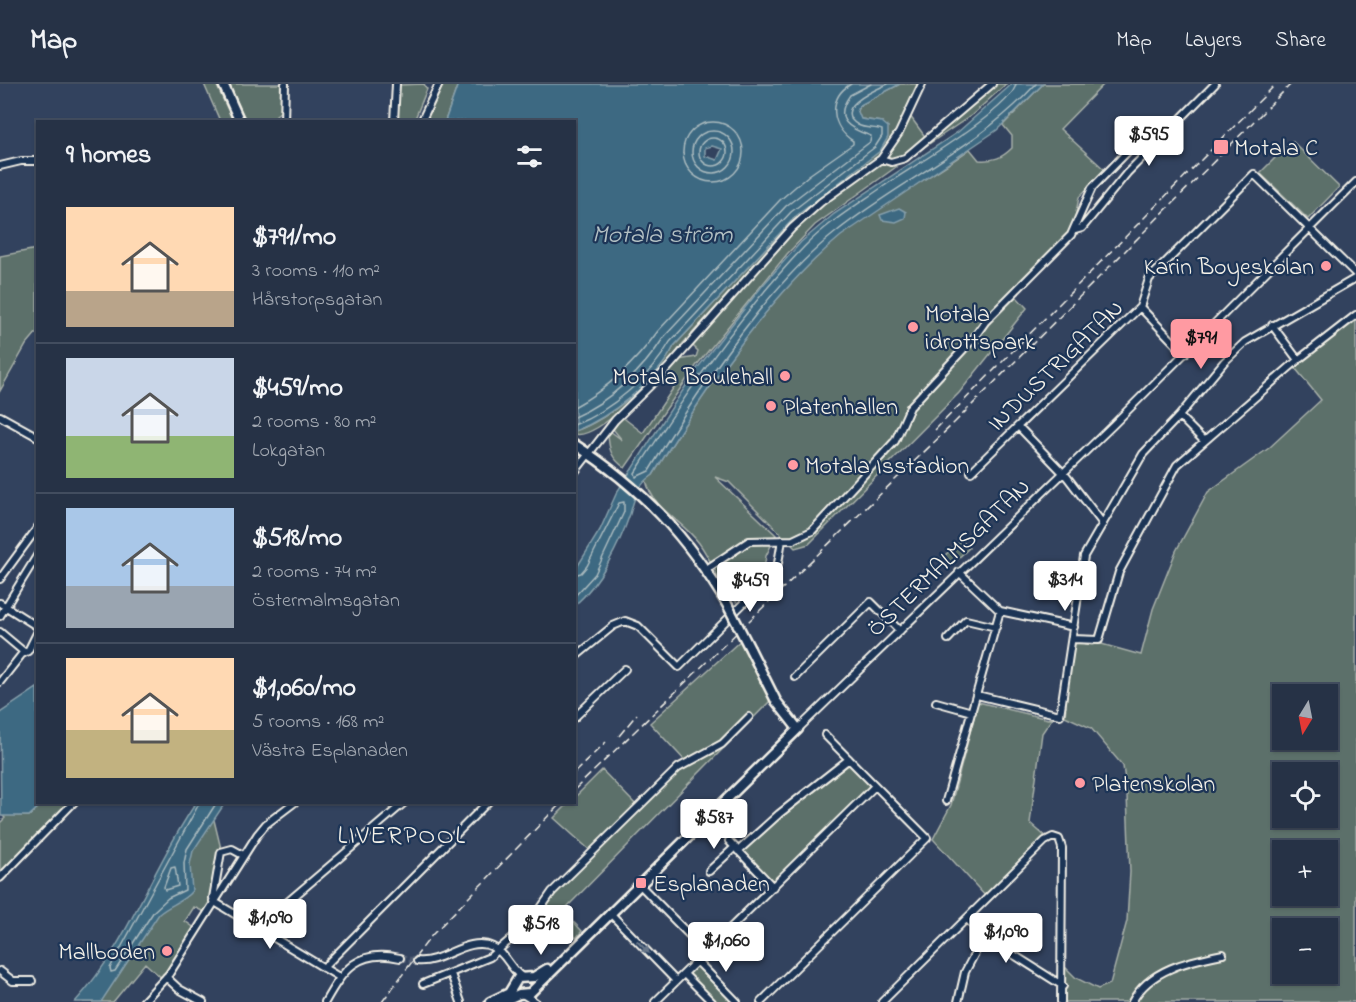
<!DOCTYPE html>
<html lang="en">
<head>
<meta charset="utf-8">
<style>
	:root { --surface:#263246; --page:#2e3a4d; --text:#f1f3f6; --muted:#a4aab3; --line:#424d5f; --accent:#ff9aa2 }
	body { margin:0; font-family:"Indie Flower",sans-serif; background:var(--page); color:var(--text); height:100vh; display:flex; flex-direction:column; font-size:22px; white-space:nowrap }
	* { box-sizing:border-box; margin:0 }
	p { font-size:20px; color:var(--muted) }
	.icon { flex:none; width:33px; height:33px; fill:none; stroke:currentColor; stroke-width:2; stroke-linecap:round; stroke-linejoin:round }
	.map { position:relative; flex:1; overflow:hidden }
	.sheet { position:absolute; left:36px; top:36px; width:540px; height:684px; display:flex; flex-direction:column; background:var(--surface); border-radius:0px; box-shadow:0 2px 4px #0004,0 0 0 2px var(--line) }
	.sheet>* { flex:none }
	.needle { width:39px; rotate:190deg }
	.tools { position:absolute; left:1272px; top:600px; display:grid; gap:12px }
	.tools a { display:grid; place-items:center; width:66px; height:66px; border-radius:0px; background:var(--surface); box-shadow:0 2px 4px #0004,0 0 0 2px var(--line); font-size:30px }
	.price { position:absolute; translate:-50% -51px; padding:0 14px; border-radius:6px; background:#fff; color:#222; font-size:20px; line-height:39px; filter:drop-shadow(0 2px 3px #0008) }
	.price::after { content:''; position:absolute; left:50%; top:36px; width:18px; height:14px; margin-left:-9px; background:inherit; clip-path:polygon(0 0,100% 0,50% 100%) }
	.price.current { background:var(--accent); color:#111 }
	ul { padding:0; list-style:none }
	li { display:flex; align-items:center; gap:18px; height:150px; padding:0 30px }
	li+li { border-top:2px solid var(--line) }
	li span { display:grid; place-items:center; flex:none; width:168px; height:120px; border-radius:0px; color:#555 }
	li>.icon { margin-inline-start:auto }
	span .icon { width:72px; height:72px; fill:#fffc; stroke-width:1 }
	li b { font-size:26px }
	h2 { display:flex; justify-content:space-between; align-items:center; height:72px; padding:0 30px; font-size:26px }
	header { display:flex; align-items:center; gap:36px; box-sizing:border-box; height:84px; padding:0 30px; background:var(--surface); border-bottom:2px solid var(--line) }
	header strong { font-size:28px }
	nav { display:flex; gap:33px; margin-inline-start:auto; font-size:21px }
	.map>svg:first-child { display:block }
</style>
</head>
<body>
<header>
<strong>Map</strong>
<nav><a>Map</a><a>Layers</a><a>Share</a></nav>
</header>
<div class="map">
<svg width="1356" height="918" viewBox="0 0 1356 918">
	<rect width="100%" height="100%" fill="#32425e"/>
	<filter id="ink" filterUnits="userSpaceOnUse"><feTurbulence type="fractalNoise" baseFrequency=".0167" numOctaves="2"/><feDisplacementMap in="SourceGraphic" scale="12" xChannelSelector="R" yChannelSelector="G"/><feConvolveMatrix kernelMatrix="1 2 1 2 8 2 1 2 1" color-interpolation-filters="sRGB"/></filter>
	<g filter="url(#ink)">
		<path fill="#5b6f6a" stroke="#a8b0a9" stroke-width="1.5" fill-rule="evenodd" d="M204,0H216L233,37H220Z
			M229,0H282L281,27L276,31V37H246Z
			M424,0L427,5L414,37L397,38L398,1Z
			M439,0H458L445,37L421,38Z
			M900,0H919L895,50L878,73L794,138L685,257C679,263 676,270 672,276C659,293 595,357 575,350V347C609,335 658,295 674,262L796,132L822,109L882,38L861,35L857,30L860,21Z
			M994,0H1006L972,31L911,72Z
			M1043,0H1104L1060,45L1105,86L1079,113L1071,155L1013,209L1027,224L959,309L809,460L795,464L729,398L715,393L776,451L766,472L764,485L736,518C719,501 713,478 699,459C682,436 652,425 646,396L653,391C700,314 757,228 824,166C867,125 923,100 970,65L979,76C994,77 1002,74 1012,64V52L1003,41Z
			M910,32L926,54L905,72L892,77L888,72Z
			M1292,57L1339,103L1308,135L1260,89Z
			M886,79L896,83L815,141L787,170L696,282L625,384C611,374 609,366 608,350L610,347L622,356L613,345L621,332L643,349L674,303L662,292L678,276L696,273L698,267L692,261L807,133L879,80Z
			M37,165V248L26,261L0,307V172Z
			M1356,229V918H1060L1063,881L1076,894L1098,905L1110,900L1127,837L1130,788L1127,711L1123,682L1091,644L1065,632L1072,557L1092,561L1098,559L1141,571L1153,525L1176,467L1208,408L1269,364L1321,316L1292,280ZM1282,610H1328V656H1282ZM1282,688H1328V734H1282ZM1282,766H1328V812H1282ZM1282,844H1328V890H1282Z
			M961,456L969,464L950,482L942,474Z
			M741,556L770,617L563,827L582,847L576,854L542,823L550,809L593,769L554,734L569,719L574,718L575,713L602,686L638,723L688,680L650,639Z
			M978,618L1048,635L1053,633L1042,649L1030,739L1047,754L988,815L933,755L951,721Z
			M846,676L877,703L772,805L737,768Z
			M43,719H73L0,794V739L5,734L2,731L29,732Z
			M201,726L214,736L221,765C211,785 217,810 206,829L194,823L185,837L196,845L164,896L145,879L113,918H84Z
			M696,879L735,918H709L683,892Z"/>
		<path fill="#3d6982" stroke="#869fab" stroke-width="1.5" fill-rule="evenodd" d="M458,0H900L860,21L857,25L861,35L882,38L888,43V53L880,67L796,132L674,262C658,296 609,334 575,347L574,38L445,37ZM712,62L722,65L717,76L705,72V64Z
			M1012,0H1043L997,46L841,152C768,212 702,310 653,391C637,402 635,412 630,430C619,462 600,499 575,521L574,488L600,446L617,408L696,286L763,201L801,158L834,130L958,48Z
			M899,124L906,128L905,134L896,138L882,136L880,131Z
			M37,604L38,718L43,719L29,732H1L0,629Z
			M196,719H225L193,767L190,780L192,807C183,818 169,821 159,830L101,918H75C129,859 152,783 196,719Z"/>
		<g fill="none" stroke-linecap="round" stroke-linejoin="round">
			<path stroke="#abbbbf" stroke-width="1.5" d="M1016,0C1013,24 907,86 884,102C857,121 827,139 804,163C739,231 686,310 635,389L636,393L649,387C696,309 765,204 836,148C901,96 979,63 1036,0
				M683 68a30 30 0 1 1 60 0a30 30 0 1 1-60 0Z
				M692 68a21 21 0 1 1 42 0a21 21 0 1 1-42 0Z
				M699 68a14 14 0 1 1 28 0a14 14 0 1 1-28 0Z
				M574,323C609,304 635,279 658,247L780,116L809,91L853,60V57C831,43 827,14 851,0
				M574,333C611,317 643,286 664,253L786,122L870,58L871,52C850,45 832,36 850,11L871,0
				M574,341C611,327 651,292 670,258L791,128L875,63L882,52V46C875,43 865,45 858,41C830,24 877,5 888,0
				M574,491L581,489L587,482L619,419L624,418V428L595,490L574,513
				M200,718L110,884L111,888L115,887L154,827L168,814L185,806L184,779L187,765L217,718
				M175,783L178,802L165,806L164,803L171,784Z"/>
			<path stroke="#4f5c73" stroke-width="6" stroke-dasharray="6 3" stroke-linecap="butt" d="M400,874L417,877"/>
			<defs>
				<path id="minor" d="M284,38L285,0
					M394,38L396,0
					M421,38L439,0
					M881,75L891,78L905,74L992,0
					M0,82L21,77H38
					M1075,146L1082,144L1127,89L1215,0
					M1140,223L1185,270
					M1272,241L1298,276
					M0,332L38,353
					M1179,332L1204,357
					M1018,342L1067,393L1103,440
					M971,388L1140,223L1149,195L1254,90L1356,190
					M574,389L615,336L668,284L792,144L821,118L881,75L899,49L922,0
					M705,486L749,457L793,456L812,447L895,357L910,323L973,255L985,238L1071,151L1092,104L1134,61
					M0,495L38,443
					M0,519L38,543
					M1000,527L1074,543
					M0,532L38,470
					M0,548L24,568
					M948,555L966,536L996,543
					M1072,555L1099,556L1119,488L1177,381L1298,276L1356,231
					M574,574L613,542L625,537L638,542L679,583L767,496L778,479L782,456
					M795,593L871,518L900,547
					M0,598L22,570L28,567L38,547
					M977,611L1060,631L1084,472L1143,370L1179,332L1224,278L1245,258L1356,194
					M936,618L972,628
					M574,634L625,585
					M798,645L1113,341L1356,98
					M946,717L1000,527L959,488
					M729,757L773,803
					M738,767L779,730L849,675
					M709,787L735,763
					M0,794L74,718
					M639,800L706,868
					M213,814L221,768L232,765L243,771
					M213,817L339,893
					M610,829L676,897
					M967,835L984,852L1063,902
					M257,844L405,718
					M417,877C443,880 467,851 493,863C505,868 510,885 522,893
					M697,877L737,918
					M323,884L488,718
					M0,887L13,897H32
					M451,890L461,918
					M684,890L712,918
					M166,893L179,905L203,918
					M423,900L490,873L532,837L552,808L678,684L722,660L749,633
					M524,911L535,918
					M143,918L169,890L257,751L266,740L295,718
					M325,918C343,886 358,864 400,874
					M655,918L875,702
					M761,918L927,754L825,651
					M882,918L1045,757L1053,753L1059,755L1062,764L1061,918
					M958,918L965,888L984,852
					M1132,918C1149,885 1189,877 1223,870"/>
				<path id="major" d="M223,0L240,38
					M574,360C642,404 688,453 728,522
					M490,918L509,909L518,894L534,893L547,885
					M502,918L519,910L530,909L798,645L776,617L750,565"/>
			</defs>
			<use href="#minor" stroke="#f4f1e8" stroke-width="10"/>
			<use href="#major" stroke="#f4f1e8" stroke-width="13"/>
			<use href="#minor" stroke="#1d3557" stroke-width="6"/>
			<use href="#major" stroke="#1d3557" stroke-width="8"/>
			<path stroke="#f4f1e8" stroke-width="1.5" stroke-dasharray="9 4.5" stroke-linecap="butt" d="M935,346L1276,0
				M619,652L637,630
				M574,689L606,658
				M574,706L955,338L1291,0
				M382,918L432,851L562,718"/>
			<defs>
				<path id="major-bridge" d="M728,522L750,565"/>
			</defs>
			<use href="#major-bridge" stroke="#f4f1e8" stroke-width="13" stroke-linecap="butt"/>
			<use href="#major-bridge" stroke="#1d3557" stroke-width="8"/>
		</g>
		<defs><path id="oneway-solid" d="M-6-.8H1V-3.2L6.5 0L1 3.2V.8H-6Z" transform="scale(1.5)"/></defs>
		<use fill="#68778a" href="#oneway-solid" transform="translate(643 863) rotate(45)"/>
	</g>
	<g fill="#ff9aa2" stroke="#1d3557" stroke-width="2">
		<rect x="1213" y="55" width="16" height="16" rx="3"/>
		<circle cx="1326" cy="182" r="6"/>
		<circle cx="913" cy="243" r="6"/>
		<circle cx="785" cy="292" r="6"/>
		<circle cx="771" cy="322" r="6"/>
		<circle cx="793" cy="381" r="6"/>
		<circle cx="1080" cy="699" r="6"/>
		<rect x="635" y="793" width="12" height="12" rx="3"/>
		<circle cx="167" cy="867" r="6"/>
	</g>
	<g text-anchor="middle" stroke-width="4.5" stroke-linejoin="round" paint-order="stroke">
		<g font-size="24" fill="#f4f1e8" stroke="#1d3557" text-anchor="start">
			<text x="1234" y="71">Motala C</text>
			<text x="1314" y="190" text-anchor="end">Karin Boyeskolan</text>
			<text x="925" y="237">Motala<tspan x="925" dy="28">idrottspark</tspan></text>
			<text x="773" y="300" text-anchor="end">Motala Boulehall</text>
			<text x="783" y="330">Platenhallen</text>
			<text x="805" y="389">Motala Isstadion</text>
			<text x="1092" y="707">Platenskolan</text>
			<text x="653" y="807">Esplanaden</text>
			<text x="155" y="875" text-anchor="end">Mallboden</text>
		</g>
		<g font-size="24" fill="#f4f1e8" stroke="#1d3557">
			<text transform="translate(1055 281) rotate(-44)" y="8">INDUSTRIGATAN</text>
			<text transform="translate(948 473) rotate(-44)" y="8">ÖSTERMALMSGATAN</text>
		</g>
		<g font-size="26" font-style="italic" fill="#b4c1c4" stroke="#1d3557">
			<text x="662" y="158">Motala ström</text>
		</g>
		<g font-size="26" letter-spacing="1.5" fill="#f4f1e8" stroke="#1d3557">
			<text x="402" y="759">LIVERPOOL</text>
		</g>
	</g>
</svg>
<div class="tools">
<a><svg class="needle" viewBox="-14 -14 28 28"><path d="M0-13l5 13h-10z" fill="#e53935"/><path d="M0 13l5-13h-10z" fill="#a4aab3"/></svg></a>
<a><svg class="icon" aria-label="locate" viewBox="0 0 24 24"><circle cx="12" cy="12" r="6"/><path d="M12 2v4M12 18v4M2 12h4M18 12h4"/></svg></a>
<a>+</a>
<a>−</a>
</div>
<b class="price" style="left:1149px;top:83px">$595</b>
<b class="price current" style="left:1201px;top:286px">$791</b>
<b class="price" style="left:1065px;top:528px">$314</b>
<b class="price" style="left:750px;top:529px">$459</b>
<b class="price" style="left:714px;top:766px">$587</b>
<b class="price" style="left:270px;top:866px">$1,090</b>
<b class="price" style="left:541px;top:872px">$518</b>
<b class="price" style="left:1006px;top:880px">$1,090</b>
<b class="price" style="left:726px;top:889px">$1,060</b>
<section class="sheet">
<h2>9 homes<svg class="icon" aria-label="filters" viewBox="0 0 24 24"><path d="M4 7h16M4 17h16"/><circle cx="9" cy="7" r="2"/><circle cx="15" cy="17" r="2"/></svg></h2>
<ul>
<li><span style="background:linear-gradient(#ffd9b3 70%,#b9a48a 0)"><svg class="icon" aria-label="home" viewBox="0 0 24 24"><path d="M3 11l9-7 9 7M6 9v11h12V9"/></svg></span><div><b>$791/mo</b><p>3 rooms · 110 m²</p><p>Hårstorpsgatan</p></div></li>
<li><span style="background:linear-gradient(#c9d6e8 65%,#8fb573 0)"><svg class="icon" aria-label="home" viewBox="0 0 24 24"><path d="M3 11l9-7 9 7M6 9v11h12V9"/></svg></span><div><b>$459/mo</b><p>2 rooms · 80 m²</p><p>Lokgatan</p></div></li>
<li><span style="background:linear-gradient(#a9c7e8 65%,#9aa5b1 0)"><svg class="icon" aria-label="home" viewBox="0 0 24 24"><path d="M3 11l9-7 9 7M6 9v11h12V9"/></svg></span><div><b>$518/mo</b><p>2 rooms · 74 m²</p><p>Östermalmsgatan</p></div></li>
<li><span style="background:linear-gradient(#ffd9b3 60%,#c2b280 0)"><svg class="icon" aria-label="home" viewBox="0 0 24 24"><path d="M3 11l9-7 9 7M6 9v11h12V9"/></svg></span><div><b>$1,060/mo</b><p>5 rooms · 168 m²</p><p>Västra Esplanaden</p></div></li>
</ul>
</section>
</div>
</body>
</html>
